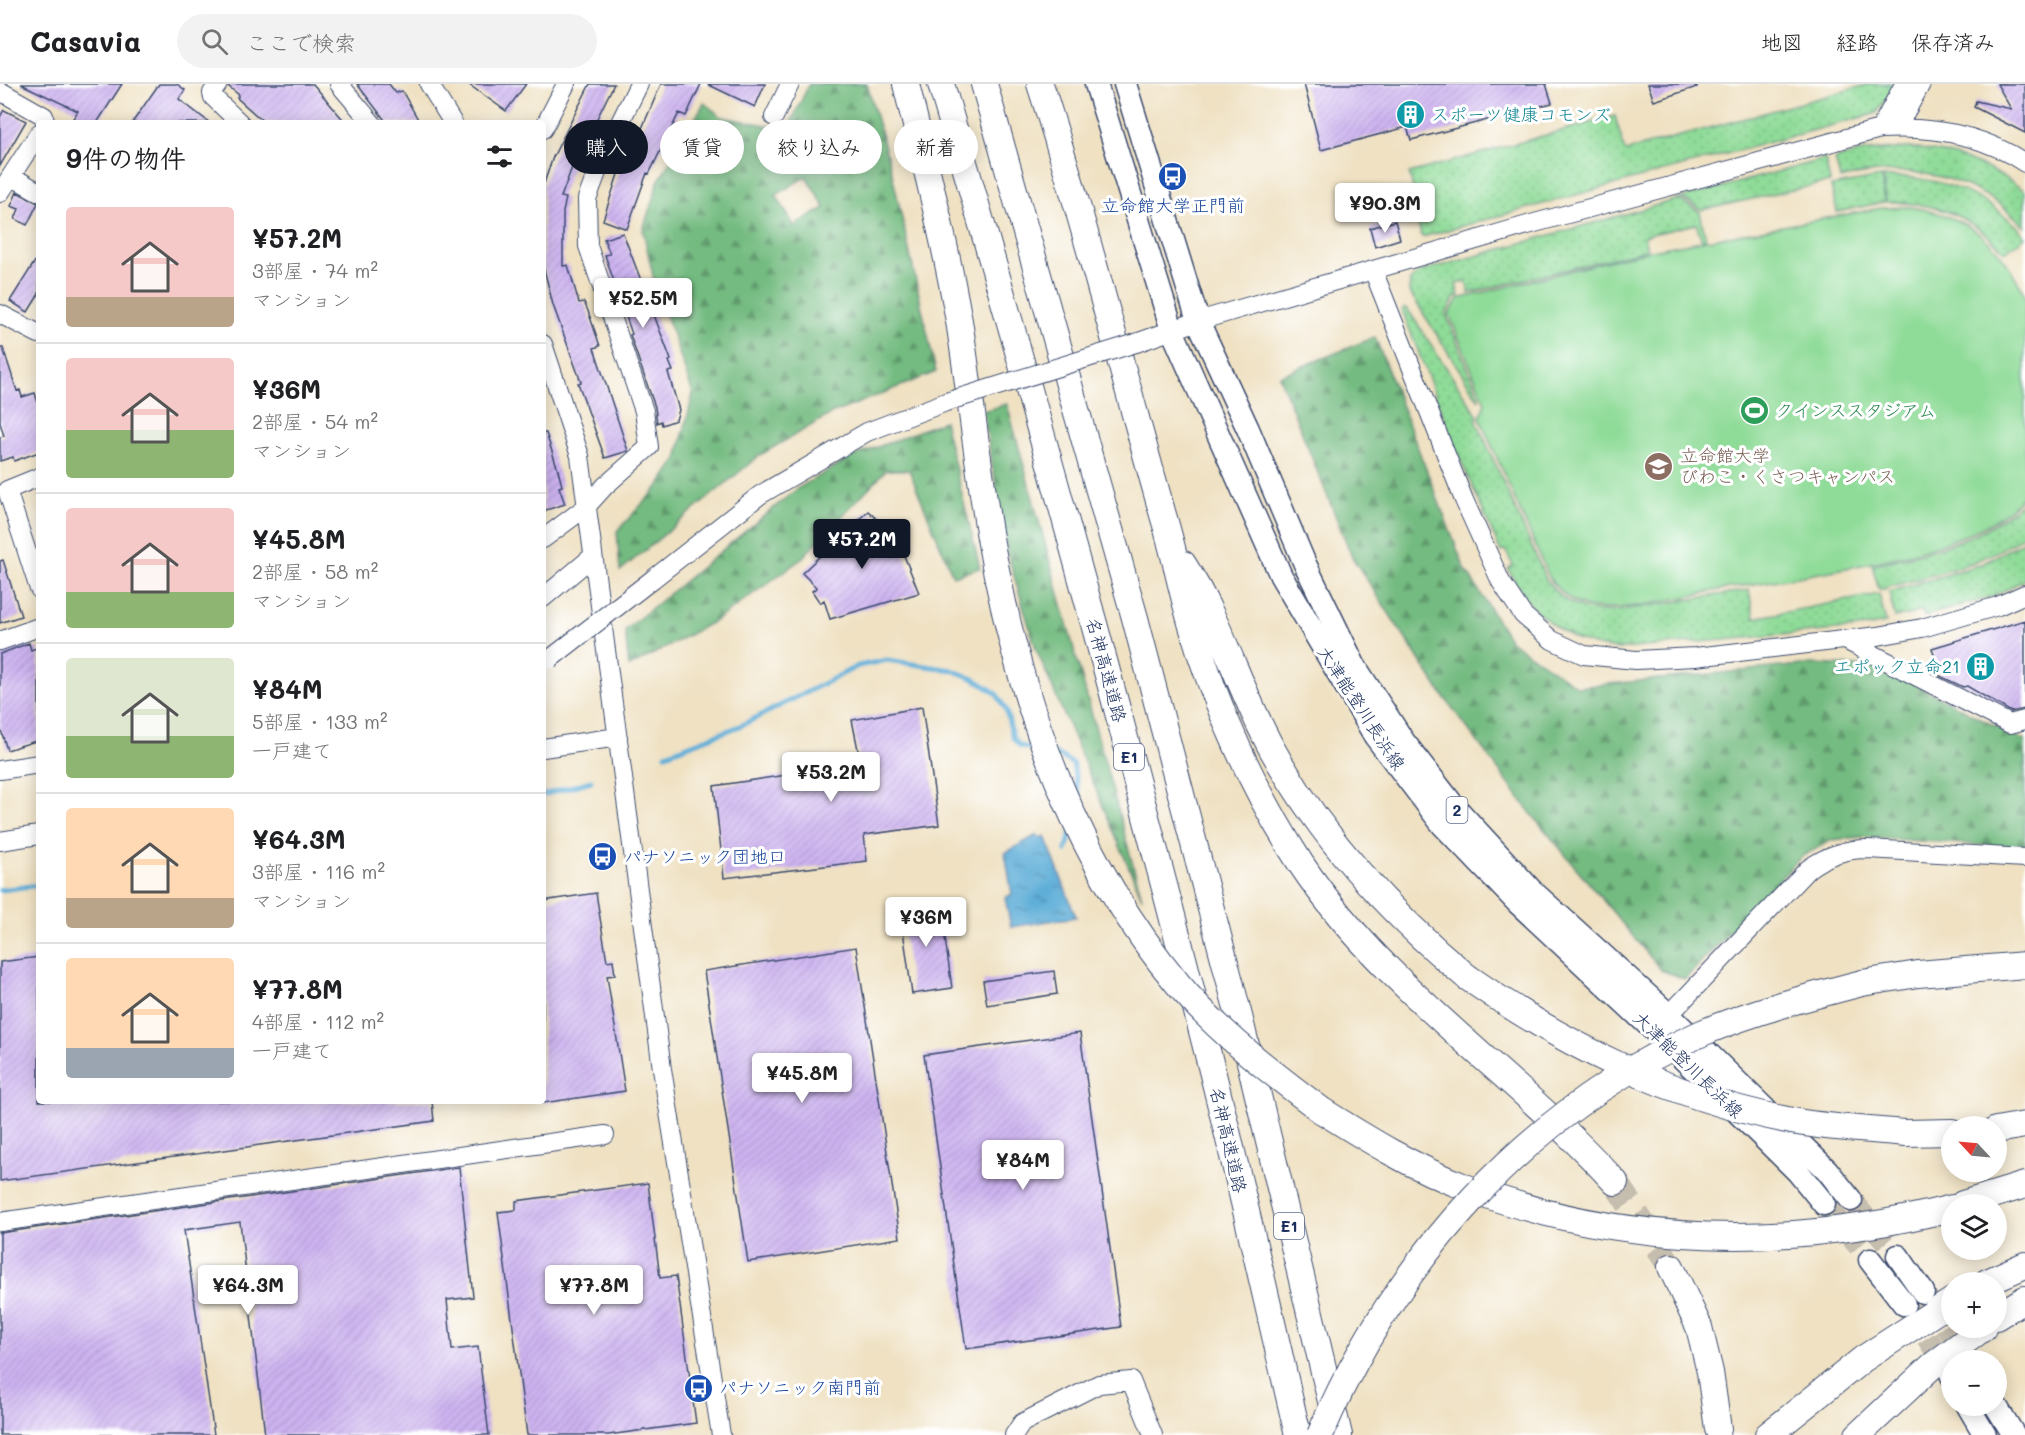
<!DOCTYPE html>
<html lang="ja">
<head>
<meta charset="utf-8">
<style>
	:root { --surface:#fff; --page:#f2f2f2; --text:#202124; --muted:#757577; --line:#e0e0e0; --accent:#111827 }
	body { margin:0; font-family:Mali,"Klee One",sans-serif; background:var(--page); color:var(--text); height:100vh; display:flex; flex-direction:column; font-size:22px; white-space:nowrap }
	* { box-sizing:border-box; margin:0 }
	p { font-size:20px; color:var(--muted) }
	.icon { flex:none; width:33px; height:33px; fill:none; stroke:currentColor; stroke-width:2; stroke-linecap:round; stroke-linejoin:round }
	.map { position:relative; flex:1; overflow:hidden }
	.drawer { position:absolute; left:36px; top:36px; width:510px; height:984px; display:flex; flex-direction:column; background:var(--surface); border-radius:6px; box-shadow:0 3px 15px #0003 }
	.drawer>* { flex:none }
	.top-card { position:absolute; left:564px; top:36px; width:570px; height:54px; display:flex; gap:12px }
	.needle { width:39px; rotate:296deg }
	.buttons { position:absolute; left:1941px; top:1032px; display:grid; gap:12px }
	.buttons a { display:grid; place-items:center; width:66px; height:66px; border-radius:50%; background:var(--surface); box-shadow:0 3px 15px #0003; font-size:30px }
	.price { position:absolute; translate:-50% -51px; padding:0 14px; border-radius:6px; background:#fff; color:#222; font-size:20px; line-height:39px; filter:drop-shadow(0 2px 3px #0008) }
	.price::after { content:''; position:absolute; left:50%; top:36px; width:18px; height:14px; margin-left:-9px; background:inherit; clip-path:polygon(0 0,100% 0,50% 100%) }
	.price.on { background:var(--accent); color:#fff }
	ul { padding:0; list-style:none }
	li { display:flex; align-items:center; gap:18px; height:150px; padding:0 30px }
	li+li { border-top:2px solid var(--line) }
	li span { display:grid; place-items:center; flex:none; width:168px; height:120px; border-radius:6px; color:#555 }
	li>.icon { margin-inline-start:auto }
	span .icon { width:72px; height:72px; fill:#fffc; stroke-width:1 }
	li b { font-size:26px }
	h2 { display:flex; justify-content:space-between; align-items:center; height:72px; padding:0 30px; font-size:26px }
	.chip { padding:0 21px; border-radius:27px; background:var(--surface); box-shadow:0 3px 15px #0003; font-size:21px; line-height:54px }
	.chip.on { background:var(--accent); color:#fff }
	header { display:flex; align-items:center; gap:36px; box-sizing:border-box; height:84px; padding:0 30px; background:var(--surface); border-bottom:2px solid var(--line) }
	header strong { font-size:28px }
	nav { display:flex; gap:33px; margin-inline-start:auto; font-size:21px }
	.search { width:420px; height:54px; background:var(--page); display:flex; align-items:center; gap:15px; box-sizing:border-box; padding:0 21px; border-radius:33px; color:var(--muted); font-size:22px }
	.map>svg:first-child { display:block }
</style>
</head>
<body>
<header>
<strong>Casavia</strong>
<div class="search"><svg class="icon" aria-label="search" viewBox="0 0 24 24"><circle cx="10" cy="10" r="6"/><path d="M15 15l6 6"/></svg>ここで検索</div>
<nav><a>地図</a><a>経路</a><a>保存済み</a></nav>
</header>
<div class="map">
<svg width="2025" height="1351" viewBox="0 0 2025 1351">
	<defs>
		<pattern id="grass-dots" width="8" height="8" patternUnits="userSpaceOnUse" patternTransform="scale(1.5)"><rect width="8" height="8" fill="#8fdb98"/><path d="M2 2h.1M6 6h.1" fill="none" stroke="#7bbc85" stroke-width="1.8" stroke-linecap="round"/></pattern>
		<pattern id="forest-firs" width="22" height="20" patternUnits="userSpaceOnUse" patternTransform="scale(1.5)"><rect width="22" height="20" fill="#73bb80"/><path d="M5 1l3.5 6h-7zM16 11l3.5 6h-7z" fill="#5e986c"/></pattern>
		<pattern id="water-ripples" width="26" height="14" patternUnits="userSpaceOnUse" patternTransform="scale(1.5)"><rect width="26" height="14" fill="#5eaed8"/><path d="M2 4q2-2 4 0t4 0M15 11q2-2 4 0t4 0" fill="none" stroke="#4d8eb2"/></pattern>
		<pattern id="building-hatch" width="6" height="6" patternUnits="userSpaceOnUse" patternTransform="scale(1.5)"><rect width="6" height="6" fill="#cdb3f0"/><path d="M-1 1l2-2M0 6l6-6M5 7l2-2" fill="none" stroke="#af9ad0"/></pattern>
	</defs>
	<rect width="100%" height="100%" fill="#fff"/>
	<filter id="ink" filterUnits="userSpaceOnUse"><feTurbulence type="fractalNoise" baseFrequency=".0167" numOctaves="2"/><feDisplacementMap in="SourceGraphic" scale="12" xChannelSelector="R" yChannelSelector="G"/><feConvolveMatrix kernelMatrix="1 2 1 2 8 2 1 2 1" color-interpolation-filters="sRGB"/></filter>
	<filter id="wash" filterUnits="userSpaceOnUse"><feTurbulence type="fractalNoise" baseFrequency=".008" numOctaves="4" result="noise"/><feDisplacementMap in="SourceGraphic" scale="24" xChannelSelector="R" yChannelSelector="G"/><feGaussianBlur stdDeviation="1.35" result="paint"/><feColorMatrix in="noise" values="0 0 0 0 0 0 0 0 0 0 0 0 0 0 0 0 0 1.4 0 .05"/><feComposite in="paint" operator="in"/></filter>
	<g filter="url(#wash)">
		<rect width="100%" height="100%" fill="#efe1c2"/>
		<path fill="url(#grass-dots)" stroke="#55857b" stroke-width="1.5" d="M1870,0H1895L1877,29L1422,153L1418,140L1422,139L1409,89L1615,32L1625,67Z
			M1909,64C1952,67 1990,81 2025,107V143C1977,92 1907,76 1840,95L1835,75L1867,67Z
			M1825,75L1830,98L1702,126L1681,114Z
			M1881,93L1885,118L1837,128L1831,102Z
			M1883,93C1928,91 1971,104 2006,133C2013,138 2022,145 2025,153L2005,168C1970,131 1937,119 1886,118Z
			M1678,115L1700,128L1706,155L1702,156L1696,140L1644,152L1647,166L1469,209L1466,197L1456,199L1459,212L1455,213L1446,230L1480,315H1478L1409,207L1410,197L1419,188Z
			M1404,224H1407L1478,332L1476,336L1546,495C1563,522 1586,529 1616,527L1749,506L1754,534L1879,510L1886,539L1859,544L1621,565C1569,563 1530,530 1508,485L1513,481L1505,466L1501,468L1461,377L1402,226Z
			M2025,415V450C1984,482 1928,491 1879,506L1872,481C1926,469 1986,456 2025,415Z
			M2025,456V496L1991,513L1924,532L1923,527L1895,534L1889,508L1982,480Z"/>
		<path fill="url(#forest-firs)" stroke="#47756f" stroke-width="1.5" fill-rule="evenodd" d="M809,0H867L892,89L936,288L831,330L760,371L620,487L617,447L658,403L677,375L693,310L653,192L643,146L658,98L704,19L722,33L788,45ZM806,92L825,124L794,142L776,111Z
			M1375,253L1464,483L1510,557L1578,603L1812,580L1881,583L2022,656L2025,655V764L1861,753L1832,756L1801,773L1685,895L1661,886L1529,727L1439,606L1352,473L1279,292Z
			M1007,320L1142,814L1036,565L1008,472L983,327Z
			M944,337L980,484L953,492L909,386H886L800,476L718,535L629,583L625,546L798,404L852,373Z"/>
		<path fill="#8fdb98" stroke="#55857b" stroke-width="1.5" d="M1909,123C1967,131 2001,158 2025,212V408C2013,425 1998,436 1979,445C1906,480 1795,492 1714,507C1682,513 1618,530 1588,523C1571,519 1558,507 1549,493L1480,335L1485,319L1449,230L1458,215L1652,166L1882,124Z"/>
		<path fill="url(#water-ripples)" stroke="#3c6e9b" stroke-width="1.5" d="M1037,751L1040,754L1045,752L1076,833L1011,843L1005,814L1012,810L1005,769Z"/>
		<g fill="none" stroke-linecap="round" stroke-linejoin="round">
			<path stroke="#5eaed8" stroke-width="5" d="M666,670L740,642L858,582L887,576L952,586L974,595L996,609L1006,626L1013,654L1020,662L1039,666
				M1057,670L1073,680L1080,719
				M543,711L591,697
				M1066,767L1071,749
				M0,806L39,801"/>
		</g>
		<g id="blocks">
			<path fill="url(#building-hatch)" d="M21,0H122L97,39H70L78,27Z
				M159,0H177L185,6L179,15L210,39H132Z
				M229,0H313L346,39H265L237,14L239,11L229,3Z
				M357,0H389L396,9L402,7L420,39H387Z
				M468,0H526L506,27Z
				M590,0H614L579,71L577,70L561,113L566,114L563,128V182L568,181L579,219L584,218L588,227L600,262L594,264L628,367L605,374L578,299L581,298L553,221L543,181V102L553,73Z
				M661,0H701L686,32L679,29L649,90L647,89L627,145L603,136L626,66L624,65L633,46L640,49Z
				M707,0H765L755,23Z
				M1304,0H1546L1552,19L1411,56L1407,43L1321,66Z
				M1648,0H1697V3L1654,17Z
				M1997,0H2025V49L1974,23L1976,17L2011,25Z
				M4,26L26,37L0,82V33Z
				M17,108L38,119L27,141L15,135L19,125L11,122Z
				M1395,137L1400,155L1375,163L1370,144Z
				M623,149L671,276L669,277L673,287L668,288L679,326L676,336L662,341L661,337L657,339L655,323L630,251L632,250L605,171L610,170L604,155Z
				M39,171V210L28,228L10,217Z
				M0,264H3L17,307L20,306L22,313L35,309L39,322V368L14,377L13,373L0,377V353L4,352L0,339Z
				M543,349H546L558,386L562,402L559,403L565,420L543,427Z
				M868,427L897,454L919,509L830,535L824,516L820,519L812,507L817,504L802,489Z
				M3,476L21,532L0,539V477Z
				M2025,536V625L2011,628L1967,602L1963,603L1940,592L1932,564Z
				M29,559L31,566L39,563V656L7,666L0,643V570Z
				M922,623L939,741L864,751L867,777L724,794L714,702L861,680L852,636Z
				M596,809L607,877L613,876L615,891L607,892L625,1007L543,1019V817Z
				M940,819L952,904L912,910L900,825Z
				M856,863L900,1154L748,1178L704,887Z
				M39,873V1017H432L434,1037L0,1097V878Z
				M1054,887L1057,910L987,921L983,897Z
				M1080,949L1121,1243L966,1265L924,971Z
				M459,1083L473,1213L447,1216L452,1266L478,1263L489,1351H265L240,1138L184,1146L214,1351H0V1149Z
				M648,1099L660,1194L676,1192L696,1339L608,1351H527L498,1128L516,1126V1117Z"/>
		</g>
	</g>
	<g filter="url(#ink)">
		<use href="#blocks" fill-opacity="0" stroke="#3b4a6d" stroke-width="1.5"/>
		<g fill="none" stroke-linecap="round" stroke-linejoin="round">
			<path stroke="#c5bdae" stroke-width="22" stroke-dasharray="22 11" stroke-linecap="butt" d="M1851,1116L1898,1172
				M1824,1120L1870,1176
				M1927,1214L1969,1276
				M1909,1226L1950,1289"/>
			<path stroke="#c5bdae" stroke-width="26" stroke-dasharray="26 13" stroke-linecap="butt" d="M1615,1098L1671,1183"/>
			<defs>
				<path id="minor" d="M218,0L212,9L213,13L240,39
					M339,0L372,39
					M429,0L453,39
					M0,7L44,32L45,39
					M774,33L790,0
					M1897,44L1921,0
					M543,45L566,0
					M1880,45L1904,0
					M11,92L39,108
					M0,109L39,49
					M1373,186L1464,416L1501,498L1523,531L1552,556L1584,571L1636,576L1695,573L1878,552L1922,544L1998,522L2025,510
					M0,230L39,250
					M1136,259L1198,237L1531,140L1880,45C1931,42 1982,50 2025,79
					M543,260L580,372L662,985L721,1351
					M39,393L7,406L39,505
					M543,455L586,423L605,402L649,363L644,327L588,162L587,115L602,75L639,0
					M653,495L760,411L867,348L946,318
					M543,514L592,473
					M0,557L39,543
					M1847,557L2010,640L2025,636
					M543,664L618,653
					M0,686L39,680
					M0,757L39,751
					M1669,931L1808,785C1827,771 1845,765 1868,765L2025,774
					M0,1138L605,1051
					M1014,1351L1022,1339L1099,1300L1131,1297L1153,1351"/>
				<path id="major" d="M1096,0L1172,246L1281,492L1375,652L1442,740L1518,819L1659,951L1798,1088L1824,1120
					M1125,0L1198,237L1248,345L1305,480L1354,581L1404,658L1453,721L1532,807L1669,931L1827,1086L1851,1116
					M1898,1172L1923,1208
					M1870,1176L1904,1220
					M1951,1290L1952,1292
					M1968,1322L1985,1351
					M1996,1322L2014,1351"/>
				<path id="highway" d="M906,0C925,79 945,157 959,237C972,318 979,400 995,481
					M941,0C1034,317 1122,635 1204,955C1238,1086 1267,1219 1298,1351
					M984,0L1135,534L1239,932L1339,1351
					M1040,0C1086,142 1122,287 1163,431C1174,467 1181,505 1192,542C1215,622 1256,711 1301,780C1385,906 1514,988 1615,1098
					M1183,480C1221,538 1239,605 1272,665C1321,754 1390,829 1467,893
					M1862,899L1918,890L2025,881
					M1321,1026C1367,1055 1414,1084 1465,1103C1621,1163 1791,1165 1952,1124
					M1996,1046L2025,1041
					M1905,1049L1952,1048
					M1963,1120L2025,1101
					M1671,1183L1699,1243L1710,1288L1718,1345
					M1987,1198L2025,1181
					M1996,1233L2025,1215
					M1768,1351L1863,1275L1952,1217
					M1858,1351L1932,1282L1983,1244"/>
			</defs>
			<use href="#minor" stroke="#3b4a6d" stroke-width="20"/>
			<use href="#major" stroke="#3b4a6d" stroke-width="25"/>
			<use href="#highway" stroke="#3b4a6d" stroke-width="28"/>
			<use href="#minor" stroke="#fff" stroke-width="18"/>
			<use href="#major" stroke="#fff" stroke-width="22"/>
			<use href="#highway" stroke="#fff" stroke-width="26"/>
			<defs>
				<path id="minor-bridge" d="M946,318L1136,259
					M550,575L653,495"/>
				<path id="highway-bridge" d="M995,481C1025,633 1078,780 1178,900C1217,947 1273,990 1321,1026
					M1467,893C1566,962 1667,1012 1787,1036C1825,1044 1866,1045 1905,1049
					M1320,1351C1393,1178 1528,1026 1702,949C1754,927 1808,913 1862,899"/>
			</defs>
			<use href="#minor-bridge" stroke="#3b4a6d" stroke-width="20" stroke-linecap="butt"/>
			<use href="#highway-bridge" stroke="#3b4a6d" stroke-width="28" stroke-linecap="butt"/>
			<use href="#minor-bridge" stroke="#fff" stroke-width="18"/>
			<use href="#highway-bridge" stroke="#fff" stroke-width="26"/>
		</g>
	</g>
	<defs>
		<symbol id="building-disc" viewBox="-11 -11 22 22"><circle r="9.5" fill="#0f9aa8" stroke="#fff"/><path d="M-4-6H4V6H1V3H-1V6H-4ZM-2.5-4.3h1.7v1.8h-1.7ZM.8-4.3h1.7v1.8H.8ZM-2.5-1h1.7V.8h-1.7ZM.8-1h1.7V.8H.8Z" fill="#fff"/></symbol>
		<symbol id="bus-disc" viewBox="-11 -11 22 22"><circle r="9.5" fill="#1a4fb4" stroke="#fff"/><path d="M-5-6H5V4H4V6H2V4H-2V6H-4V4H-5ZM-3.5-4V0h7V-4ZM-3.5 1.2v1.5H-2V1.2ZM2 1.2v1.5H3.5V1.2Z" fill="#fff"/></symbol>
		<symbol id="stadium-disc" viewBox="-11 -11 22 22"><circle r="9.5" fill="#2e9e5b" stroke="#fff"/><path d="M0-5a6.5 5 0 1 0 0 10a6.5 5 0 1 0 0-10ZM-3.5-1.8h7v3.6h-7Z" fill="#fff"/></symbol>
		<symbol id="university-disc" viewBox="-11 -11 22 22"><circle r="9.5" fill="#8d6e63" stroke="#fff"/><path d="M0-5L7-2L0 1L-7-2ZM-4 1L0 2.5L4 1V4Q0 6-4 4Z" fill="#fff"/></symbol>
	</defs>
	<g fill-rule="evenodd">
		<use href="#building-disc" x="1394" y="14" width="33" height="33"/>
		<use href="#bus-disc" x="1156" y="76" width="33" height="33"/>
		<use href="#stadium-disc" x="1738" y="310" width="33" height="33"/>
		<use href="#university-disc" x="1642" y="366" width="33" height="33"/>
		<use href="#building-disc" x="1964" y="566" width="33" height="33"/>
		<use href="#bus-disc" x="586" y="756" width="33" height="33"/>
		<use href="#bus-disc" x="682" y="1288" width="33" height="33"/>
	</g>
	<g text-anchor="middle" stroke-width="6" stroke-linejoin="round" paint-order="stroke">
		<g fill="#fff" stroke="#5f6d8e" stroke-width="1.5">
			<rect x="1114" y="660" width="30" height="26" rx="4.5"/>
			<rect x="1446.5" y="713" width="21" height="26" rx="4.5"/>
			<rect x="1274" y="1129" width="30" height="26" rx="4.5"/>
		</g>
		<g font-size="16" font-weight="bold" fill="#1b2f5e">
			<text x="1129" y="679">E1</text>
			<text x="1457" y="732">2</text>
			<text x="1289" y="1148">E1</text>
		</g>
		<g font-size="18" fill="#0d838f" stroke="#fff" text-anchor="start">
			<text x="1431" y="37">スポーツ健康コモンズ</text>
			<text x="1960" y="589" text-anchor="end">エポック立命21</text>
		</g>
		<g font-size="18" fill="#164399" stroke="#fff" text-anchor="start">
			<text x="1173" y="128" text-anchor="middle">立命館大学正門前</text>
			<text x="624" y="779">パナソニック団地口</text>
			<text x="719" y="1310">パナソニック南門前</text>
		</g>
		<g font-size="18" fill="#27864d" stroke="#fff" text-anchor="start">
			<text x="1775" y="333">クインススタジアム</text>
		</g>
		<g font-size="18" fill="#785e54" stroke="#fff" text-anchor="start">
			<text x="1680" y="378">立命館大学<tspan x="1680" dy="21">びわこ・くさつキャンパス</tspan></text>
		</g>
		<g font-size="18" fill="#1b2f5e" stroke="#fff">
			<text transform="translate(1106 586) rotate(75)" y="6">名神高速道路</text>
			<text transform="translate(1361 624) rotate(57)" y="6">大津能登川長浜線</text>
			<text transform="translate(1688 981) rotate(44)" y="6">大津能登川長浜線</text>
			<text transform="translate(1228 1056) rotate(77)" y="6">名神高速道路</text>
		</g>
	</g>
</svg>
<div class="buttons">
<a><svg class="needle" viewBox="-14 -14 28 28"><path d="M0-13l5 13h-10z" fill="#e53935"/><path d="M0 13l5-13h-10z" fill="#757577"/></svg></a>
<a><svg class="icon" aria-label="layers" viewBox="0 0 24 24"><path d="M12 4l9 5-9 5-9-5zM3 14l9 5 9-5"/></svg></a>
<a>+</a>
<a>−</a>
</div>
<b class="price" style="left:1385px;top:150px">¥90.3M</b>
<b class="price" style="left:643px;top:245px">¥52.5M</b>
<b class="price on" style="left:862px;top:486px">¥57.2M</b>
<b class="price" style="left:831px;top:719px">¥53.2M</b>
<b class="price" style="left:926px;top:864px">¥36M</b>
<b class="price" style="left:802px;top:1020px">¥45.8M</b>
<b class="price" style="left:1023px;top:1107px">¥84M</b>
<b class="price" style="left:248px;top:1232px">¥64.3M</b>
<b class="price" style="left:594px;top:1232px">¥77.8M</b>
<div class="top-card">
<a class="chip on">購入</a>
<a class="chip">賃貸</a>
<a class="chip">絞り込み</a>
<a class="chip">新着</a>
</div>
<section class="drawer">
<h2>9件の物件<svg class="icon" aria-label="filters" viewBox="0 0 24 24"><path d="M4 7h16M4 17h16"/><circle cx="9" cy="7" r="2"/><circle cx="15" cy="17" r="2"/></svg></h2>
<ul>
<li><span style="background:linear-gradient(#f6c9c9 75%,#b9a48a 0)"><svg class="icon" aria-label="home" viewBox="0 0 24 24"><path d="M3 11l9-7 9 7M6 9v11h12V9"/></svg></span><div><b>¥57.2M</b><p>3部屋 · 74 m²</p><p>マンション</p></div></li>
<li><span style="background:linear-gradient(#f6c9c9 60%,#8fb573 0)"><svg class="icon" aria-label="home" viewBox="0 0 24 24"><path d="M3 11l9-7 9 7M6 9v11h12V9"/></svg></span><div><b>¥36M</b><p>2部屋 · 54 m²</p><p>マンション</p></div></li>
<li><span style="background:linear-gradient(#f6c9c9 70%,#8fb573 0)"><svg class="icon" aria-label="home" viewBox="0 0 24 24"><path d="M3 11l9-7 9 7M6 9v11h12V9"/></svg></span><div><b>¥45.8M</b><p>2部屋 · 58 m²</p><p>マンション</p></div></li>
<li><span style="background:linear-gradient(#dfe7d0 65%,#8fb573 0)"><svg class="icon" aria-label="home" viewBox="0 0 24 24"><path d="M3 11l9-7 9 7M6 9v11h12V9"/></svg></span><div><b>¥84M</b><p>5部屋 · 133 m²</p><p>一戸建て</p></div></li>
<li><span style="background:linear-gradient(#ffd9b3 75%,#b9a48a 0)"><svg class="icon" aria-label="home" viewBox="0 0 24 24"><path d="M3 11l9-7 9 7M6 9v11h12V9"/></svg></span><div><b>¥64.3M</b><p>3部屋 · 116 m²</p><p>マンション</p></div></li>
<li><span style="background:linear-gradient(#ffd9b3 75%,#9aa5b1 0)"><svg class="icon" aria-label="home" viewBox="0 0 24 24"><path d="M3 11l9-7 9 7M6 9v11h12V9"/></svg></span><div><b>¥77.8M</b><p>4部屋 · 112 m²</p><p>一戸建て</p></div></li>
</ul>
</section>
</div>
</body>
</html>
